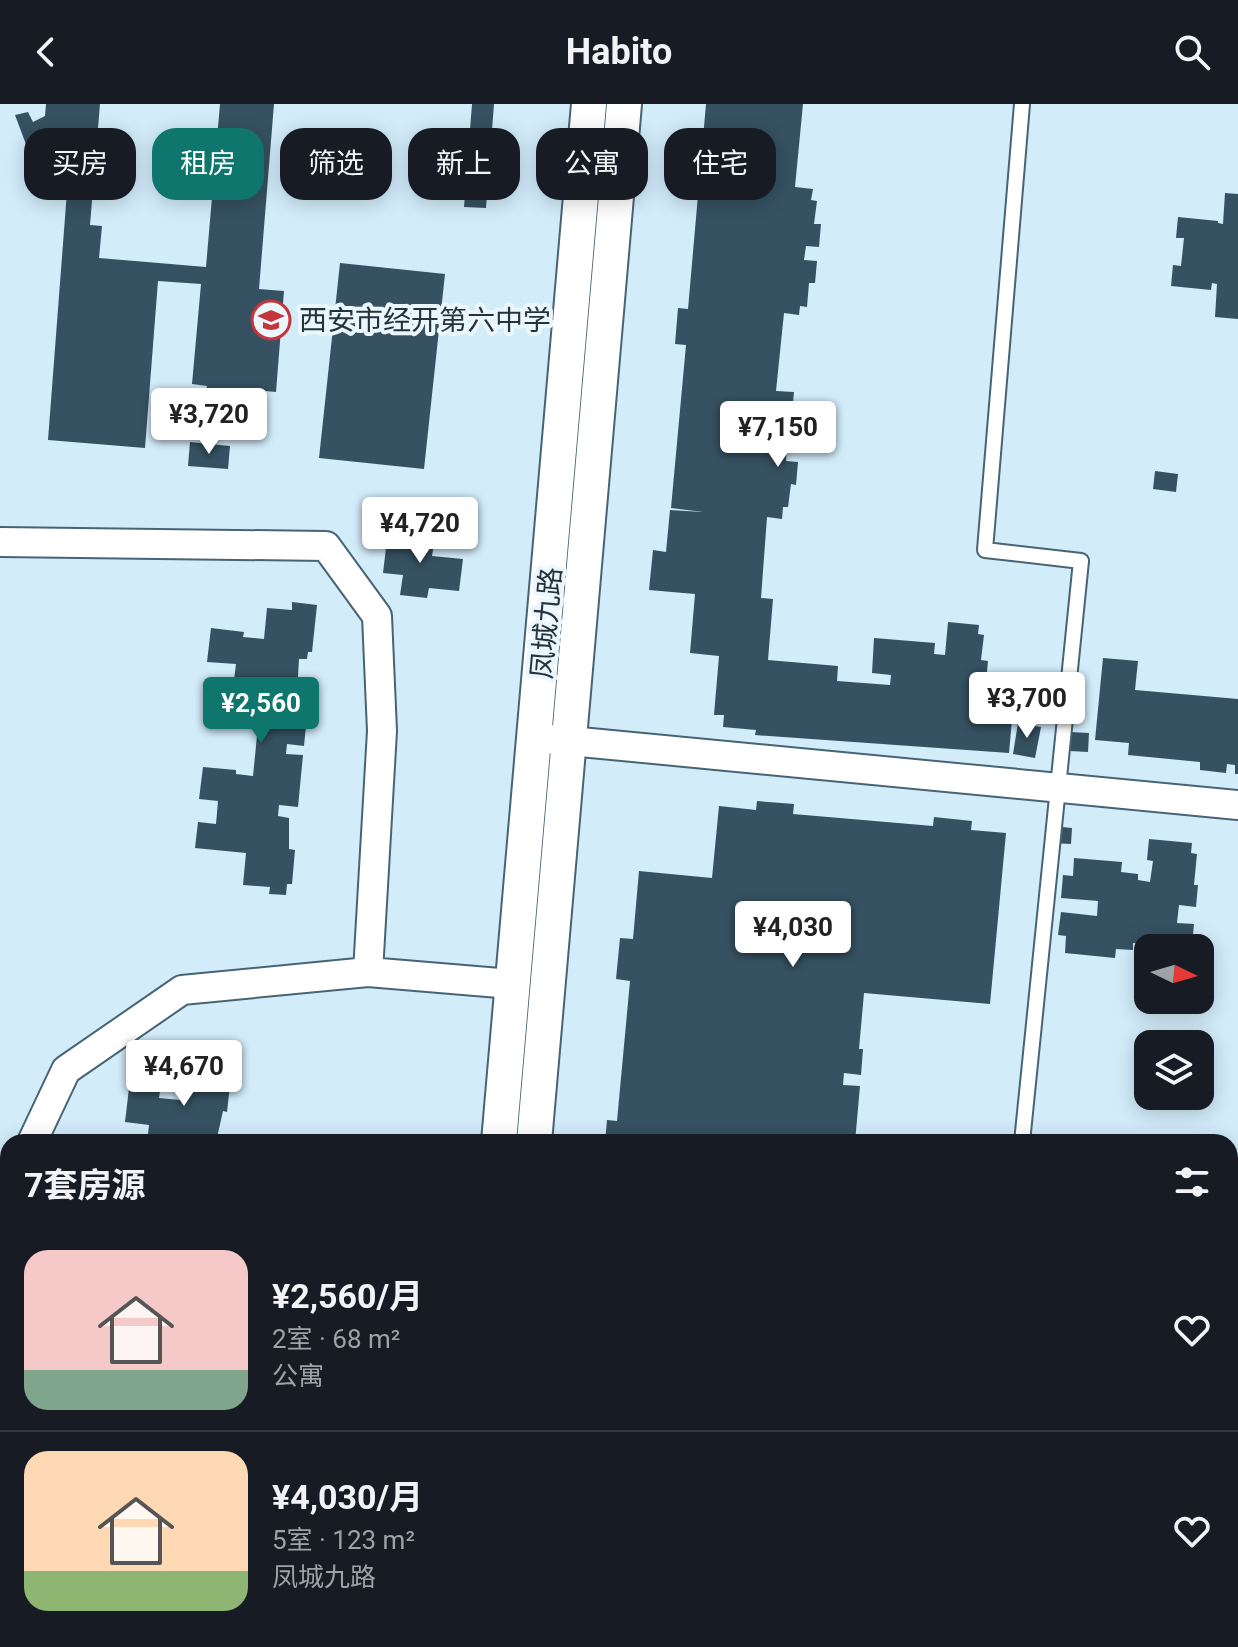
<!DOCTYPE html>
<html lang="zh">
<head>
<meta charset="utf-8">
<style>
	:root { --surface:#171b24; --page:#20242c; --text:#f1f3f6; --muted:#9ea1a6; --line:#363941; --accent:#0f766e }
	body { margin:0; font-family:Roboto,"Noto Sans SC",sans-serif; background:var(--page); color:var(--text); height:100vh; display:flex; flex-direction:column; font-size:30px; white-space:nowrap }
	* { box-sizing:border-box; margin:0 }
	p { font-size:26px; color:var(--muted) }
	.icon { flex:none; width:44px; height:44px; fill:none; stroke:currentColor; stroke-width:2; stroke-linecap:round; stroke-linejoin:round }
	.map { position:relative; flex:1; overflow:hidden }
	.sheet { position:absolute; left:0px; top:1030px; width:1238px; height:514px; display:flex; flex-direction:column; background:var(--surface); border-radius:24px 24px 0 0; box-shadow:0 4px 20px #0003 }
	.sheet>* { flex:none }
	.hud { position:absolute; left:24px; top:24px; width:800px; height:72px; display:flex; gap:16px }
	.needle { width:52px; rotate:95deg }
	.controls { position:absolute; left:1134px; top:830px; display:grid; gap:16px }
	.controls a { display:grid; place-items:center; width:80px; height:80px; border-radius:16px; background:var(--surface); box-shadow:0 4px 20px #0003; font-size:40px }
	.price { position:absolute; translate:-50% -68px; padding:0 18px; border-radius:8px; background:#fff; color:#222; font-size:26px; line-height:52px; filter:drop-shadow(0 2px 4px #0008) }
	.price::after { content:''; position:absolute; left:50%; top:48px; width:24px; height:18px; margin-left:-12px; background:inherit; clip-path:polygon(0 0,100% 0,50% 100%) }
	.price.selected { background:var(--accent); color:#fff }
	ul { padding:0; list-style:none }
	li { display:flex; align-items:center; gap:24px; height:200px; padding:0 24px }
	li+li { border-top:2px solid var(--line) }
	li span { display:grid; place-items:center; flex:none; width:224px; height:160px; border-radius:24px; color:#555 }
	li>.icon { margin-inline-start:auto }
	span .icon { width:96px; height:96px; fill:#fffc; stroke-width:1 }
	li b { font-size:34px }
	h2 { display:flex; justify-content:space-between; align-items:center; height:96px; padding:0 24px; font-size:34px }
	.tag { padding:0 28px; border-radius:24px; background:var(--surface); box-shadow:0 4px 20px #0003; font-size:28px; line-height:72px }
	.tag.selected { background:var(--accent); color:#fff }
	header { display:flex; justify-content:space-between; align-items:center; height:104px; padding:0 24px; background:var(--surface); font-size:36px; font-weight:700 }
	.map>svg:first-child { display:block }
</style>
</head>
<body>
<header><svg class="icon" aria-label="back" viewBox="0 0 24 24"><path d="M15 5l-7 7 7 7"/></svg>Habito<svg class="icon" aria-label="search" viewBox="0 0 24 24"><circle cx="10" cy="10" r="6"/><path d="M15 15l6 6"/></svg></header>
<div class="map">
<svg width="1238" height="1543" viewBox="0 0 1238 1543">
	<rect width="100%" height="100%" fill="#d2ecfa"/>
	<path fill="#365161" d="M46,0H100L90,121L102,122L99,154L206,163L220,0H274L259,185L284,187L276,288L231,284L230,296L205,293L207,282L192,280L201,180L158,177L145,344L48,336L69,61L39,58L33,59L15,11L28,8L33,18L45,12Z
		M472,0H494L486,104L464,103Z
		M706,0H803L795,83L813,85L811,96L817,97L814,120H821L819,143L806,142L804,156L817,157L815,179H809L807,203L800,202L799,211L784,209L776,287L794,288L793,298H799L797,321H803L801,344L787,343L786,357L798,358L796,381L791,380L788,403H783L782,415L767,413L761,494L773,495L768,556L838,562L837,577L890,581L891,571L872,569L874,534L935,539L934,550L945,551L948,518L979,521L978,530L984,531L981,556L988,557L986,578L973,577L972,591L1014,594L1009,649L755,631L756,626L723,623L724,611H714L719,552L690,549L695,490L649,486L653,446L666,448L670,406L703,408L671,404L686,241L675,240L678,204L688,205Z
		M1225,89L1238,90V215L1215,213L1217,180L1212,179L1211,186L1171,182L1173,161L1181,162L1184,134H1176L1178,113L1218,117V119L1223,120Z
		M340,159L445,170L424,365L319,354Z
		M190,338L230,342L228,365L188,362Z
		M1155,367L1178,370L1176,388L1153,385Z
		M441,416L464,419L462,435L438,431Z
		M388,427L435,433L432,452L463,455L459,487L429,484L427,494L400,491L403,471L383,469Z
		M292,498L317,501L312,548H308L307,555H299L297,589L309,591L304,642L287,640L286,650L303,651L298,703L279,701L278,712L289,714V745L295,746L292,780H287L286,791L269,790L270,783L243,781L246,749L195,744L198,718L216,720L218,697L199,695L203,663L236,666V670L253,672L259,612L235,609L234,614L208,612L212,582L233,584L236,560L207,558L211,524L244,528L243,533L264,535L267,504L292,506Z
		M1103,554L1138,557L1135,586L1238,595V670H1235V661L1227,660L1226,669L1200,666V658L1128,651L1129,639L1095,636Z
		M1018,619L1041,623L1035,654L1013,650Z
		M1071,628L1089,629L1088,648L1070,647Z
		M757,697L794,700L793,710L933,722L934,713L972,717L971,726L1006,729L990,900L864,889L859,945H863L861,971L844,969L843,981L860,982L855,1038H605L607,1016L617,1017L630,877L616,875L620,834L633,835L639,767L712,774L719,702L756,706Z
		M1053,722L1072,724L1071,740L1051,739Z
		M1149,735L1192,739L1191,749L1197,750L1194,781H1198L1196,803L1179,801L1177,819L1194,820L1192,841H1189L1188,844H1148V883L1138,882L1141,840L1133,839V846L1116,845L1115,854L1065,849L1066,832L1058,831L1061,808L1097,812L1098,797L1061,794L1063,771L1073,772L1074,754L1122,758L1121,768L1138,770V776L1150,778L1153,757L1147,756Z
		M211,960L232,963L227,1008L223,1007L216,1038H147L149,1021L125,1018L129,984L160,987L159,994L180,996L183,964L210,967Z
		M1230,1167L1238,1168V1210L1230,1209Z
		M1230,1221H1238V1263H1230Z
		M137,1536H199L198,1543H137Z
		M627,1536H736L735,1543H626Z
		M907,1536H986L985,1543H906Z
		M995,1536H1032L1031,1543H995Z"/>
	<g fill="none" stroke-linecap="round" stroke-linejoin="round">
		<defs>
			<path id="service" d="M1022,1038L1081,457L985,446L1022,0
				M1197,1536L1215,1543"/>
			<path id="minor" d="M0,438L326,442L377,512L382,627L368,868L512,880
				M549,635L1238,701
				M32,1038L66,966L182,886L368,868
				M0,1102L8,1088"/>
			<path id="tertiary" d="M499,1038L589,0
				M534,1038L624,0
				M446,1543L447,1536
				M495,1543L496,1536"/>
		</defs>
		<use href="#service" stroke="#486474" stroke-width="18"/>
		<use href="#minor" stroke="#486474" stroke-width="32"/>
		<use href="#tertiary" stroke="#486474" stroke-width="38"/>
		<use href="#service" stroke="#fff" stroke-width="14"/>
		<use href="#minor" stroke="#fff" stroke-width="28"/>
		<use href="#tertiary" stroke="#fff" stroke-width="34"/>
	</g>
	<defs>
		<symbol id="school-ring" viewBox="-11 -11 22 22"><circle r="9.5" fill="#eaf7fe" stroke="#c5363b" stroke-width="1.5"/><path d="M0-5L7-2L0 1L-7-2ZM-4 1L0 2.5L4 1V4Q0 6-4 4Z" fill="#c5363b"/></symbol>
	</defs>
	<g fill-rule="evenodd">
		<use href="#school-ring" x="249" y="194" width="44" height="44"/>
	</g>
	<g text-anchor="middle" stroke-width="8" stroke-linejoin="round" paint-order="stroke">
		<g font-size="28" fill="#27333a" stroke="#eaf7fe" text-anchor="start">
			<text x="299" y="226">西安市经开第六中学</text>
		</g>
		<g font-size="28" fill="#27333a" stroke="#eaf7fe">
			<text transform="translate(546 519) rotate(-85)" y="10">凤城九路</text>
		</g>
	</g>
</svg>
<div class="controls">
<a><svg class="needle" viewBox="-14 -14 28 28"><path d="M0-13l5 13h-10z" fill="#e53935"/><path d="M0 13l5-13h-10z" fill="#9ea1a6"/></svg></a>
<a><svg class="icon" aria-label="layers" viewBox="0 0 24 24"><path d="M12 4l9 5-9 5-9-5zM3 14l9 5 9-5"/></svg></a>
</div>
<b class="price" style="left:209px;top:352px">¥3,720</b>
<b class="price" style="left:778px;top:365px">¥7,150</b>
<b class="price" style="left:420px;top:461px">¥4,720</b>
<b class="price" style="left:1027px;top:636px">¥3,700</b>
<b class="price selected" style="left:261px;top:641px">¥2,560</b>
<b class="price" style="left:793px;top:865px">¥4,030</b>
<b class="price" style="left:184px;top:1004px">¥4,670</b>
<div class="hud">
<a class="tag">买房</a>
<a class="tag selected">租房</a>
<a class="tag">筛选</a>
<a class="tag">新上</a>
<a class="tag">公寓</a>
<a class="tag">住宅</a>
</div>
<section class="sheet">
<h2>7套房源<svg class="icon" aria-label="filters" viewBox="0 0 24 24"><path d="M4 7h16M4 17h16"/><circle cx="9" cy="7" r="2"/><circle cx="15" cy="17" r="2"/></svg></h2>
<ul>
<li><span style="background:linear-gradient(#f6c9c9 75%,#7fa58c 0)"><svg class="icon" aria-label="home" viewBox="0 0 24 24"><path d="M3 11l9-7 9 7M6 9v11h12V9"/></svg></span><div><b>¥2,560/月</b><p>2室 · 68 m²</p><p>公寓</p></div><svg class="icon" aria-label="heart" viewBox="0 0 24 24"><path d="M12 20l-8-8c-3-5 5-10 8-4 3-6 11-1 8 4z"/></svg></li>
<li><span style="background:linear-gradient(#ffd9b3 75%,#8fb573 0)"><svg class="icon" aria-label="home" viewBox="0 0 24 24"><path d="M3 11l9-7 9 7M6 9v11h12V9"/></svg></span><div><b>¥4,030/月</b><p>5室 · 123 m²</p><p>凤城九路</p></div><svg class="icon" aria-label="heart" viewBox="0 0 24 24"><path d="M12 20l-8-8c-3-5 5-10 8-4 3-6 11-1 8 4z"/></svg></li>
</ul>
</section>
</div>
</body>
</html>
